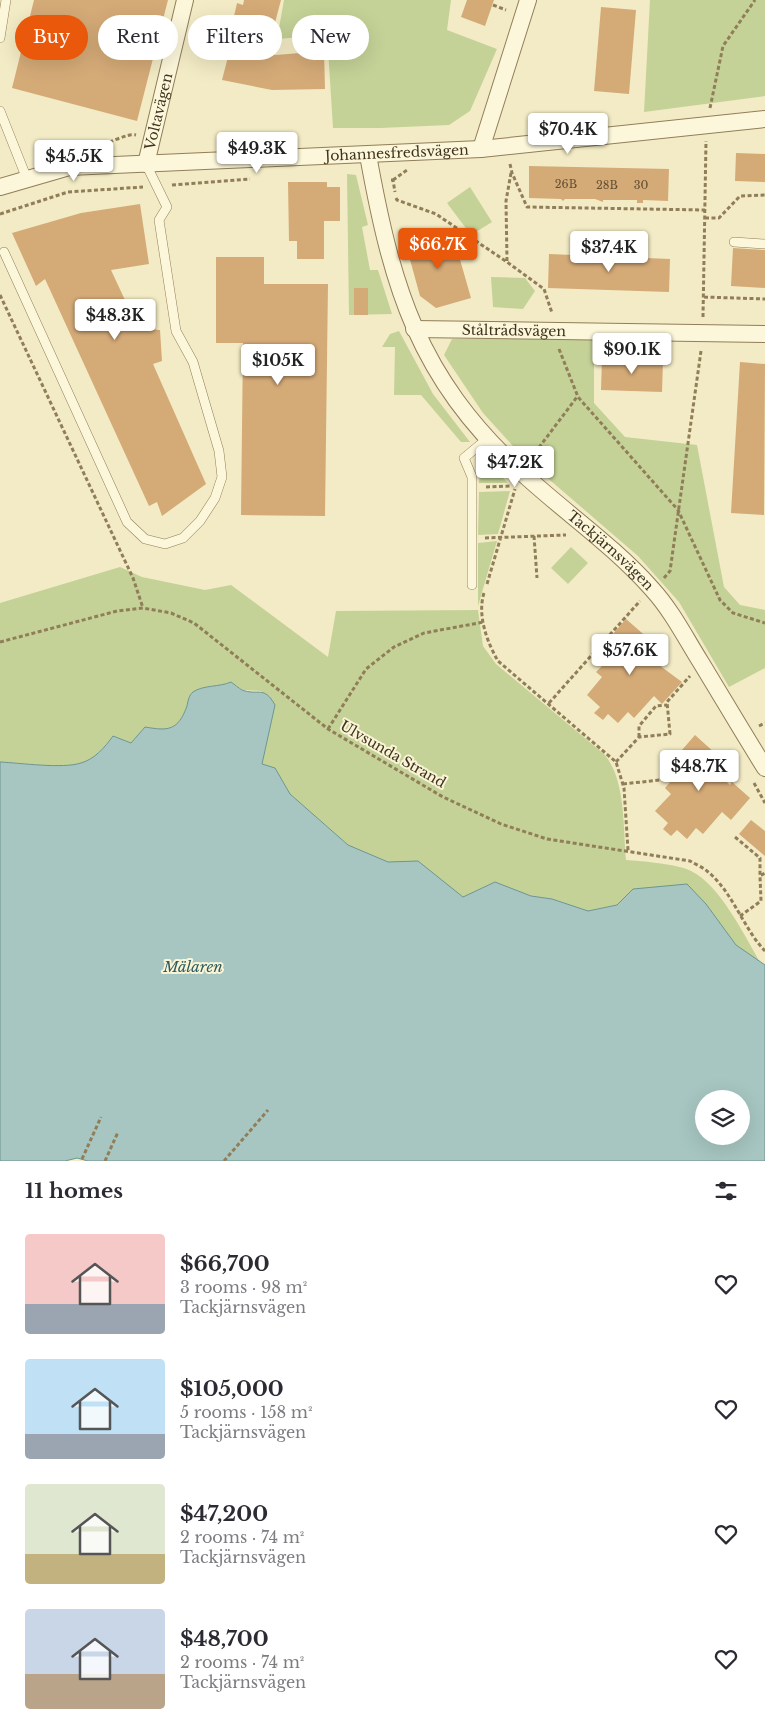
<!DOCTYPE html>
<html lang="en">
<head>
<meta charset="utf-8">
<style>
	:root { --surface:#fff; --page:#f2f2f3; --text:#2b2b33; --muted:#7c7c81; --accent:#ea580c }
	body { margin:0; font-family:"Libre Baskerville",serif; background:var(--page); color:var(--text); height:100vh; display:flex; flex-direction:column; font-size:19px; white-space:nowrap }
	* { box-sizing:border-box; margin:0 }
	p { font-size:16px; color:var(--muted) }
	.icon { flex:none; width:28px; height:28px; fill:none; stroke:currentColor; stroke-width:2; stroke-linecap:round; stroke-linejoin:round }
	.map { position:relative; height:1161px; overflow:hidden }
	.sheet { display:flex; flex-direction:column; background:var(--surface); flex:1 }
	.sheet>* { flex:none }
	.top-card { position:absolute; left:15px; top:15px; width:500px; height:45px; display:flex; gap:10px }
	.buttons { position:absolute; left:695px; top:1090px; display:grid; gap:10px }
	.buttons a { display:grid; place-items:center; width:55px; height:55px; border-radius:50%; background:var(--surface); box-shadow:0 5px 20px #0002; font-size:25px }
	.price { position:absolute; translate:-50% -42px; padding:0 11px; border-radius:5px; background:#fff; color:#222; font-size:16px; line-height:32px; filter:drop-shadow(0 1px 2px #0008) }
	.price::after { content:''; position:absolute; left:50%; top:30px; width:15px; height:11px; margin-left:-8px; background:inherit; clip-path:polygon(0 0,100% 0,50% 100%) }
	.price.on { background:var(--accent); color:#fff }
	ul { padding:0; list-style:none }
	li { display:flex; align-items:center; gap:15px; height:125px; padding:0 25px }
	li span { display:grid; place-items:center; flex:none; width:140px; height:100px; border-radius:5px; color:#555 }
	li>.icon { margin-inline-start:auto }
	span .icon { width:60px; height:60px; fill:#fffc; stroke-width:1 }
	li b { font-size:21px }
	h2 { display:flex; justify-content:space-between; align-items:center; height:60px; padding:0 25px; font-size:21px }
	.tag { padding:0 18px; border-radius:22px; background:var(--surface); box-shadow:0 5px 20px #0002; font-size:18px; line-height:45px }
	.tag.on { background:var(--accent); color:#fff }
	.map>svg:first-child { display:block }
</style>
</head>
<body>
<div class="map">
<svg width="765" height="1161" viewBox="0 0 765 1161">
	<rect width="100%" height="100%" fill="#f3ebc5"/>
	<path fill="#c4d297" d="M284,0H451L447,30L497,49L470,111L449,125L381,128H333L328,49L315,36L277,39Z
		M650,0H765V96L644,112Z
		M347,174L356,175L368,225L362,227L370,270H378L392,314L349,315Z
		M470,187L492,222L471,235L447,203Z
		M491,277L525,278L535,291L523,309L493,307Z
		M399,331L433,394L470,442H461L421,395H394L395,347H382L390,334Z
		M594,338V403L625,437L697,445L724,587L740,605L765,610V668L729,687L679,602L638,556L522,456L483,413L444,355L452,339Z
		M481,454V455L508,483H479Z
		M510,491L498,534L478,535L479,492Z
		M497,541L478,606V543Z
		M571,547L588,563L568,584L551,568Z
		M120,567L142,577L205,590L231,585L328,657L336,611L478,610L483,646L496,664L604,754C626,779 623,828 626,860C641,861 678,864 691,871C720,885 744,935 760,962L736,945L706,904L633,889L617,905L588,911L552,899L531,896L495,882L463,897L418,862H388L348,845L290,794L275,768L262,764L275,705L261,691L243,690L231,682C220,687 203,685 193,692C189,695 189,701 187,706C178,731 168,731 145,727L131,743L113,736C104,747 95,759 81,764C62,769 21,763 0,762V603Z"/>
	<path fill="#a7c6c1" stroke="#6c9591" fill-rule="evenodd" d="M231,682C235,685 239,688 242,690C258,696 264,685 275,705L262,764L275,768L290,794L348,845L388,862L418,861L463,897L495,882L531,896L552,899L588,911L617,905L633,889L687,884L706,904L736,945L765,965V1161H88L77,1158L65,1161H0V762C21,763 62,769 81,763C95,759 105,747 113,736L131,743L145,727C168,731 178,731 187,706C188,701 189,695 193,692C203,685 220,687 231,682ZM704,1099H741V1136H704Z"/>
	<path fill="#d4aa77" d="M34,0H168L137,121L12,88Z
		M244,0H281L267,53L276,55L324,51L325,89L272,90L222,80L229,53L224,51L235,12L237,3L243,5Z
		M467,0H494L485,26L461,17Z
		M601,7L636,10L629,94L594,91Z
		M736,153L765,154V182L735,181Z
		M529,166L669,169L668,201L643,200V203H637V200H603V202L595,199H565L563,201L561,199L529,198Z
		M288,182H327V187H340V221H324V259H297V241H289Z
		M140,204L149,264L111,270L138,328L160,330L162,361L153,364L206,484L162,516L157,502L149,506L45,279L36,286L12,233L81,213Z
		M437,231L455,242L471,298L436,308L420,296L406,245L416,242L414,238Z
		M733,248L765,250V288L731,286Z
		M549,254L670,259L669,292L548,288Z
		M216,257H264V284H328L325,516L241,515L243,343H216Z
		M354,288H368V315H354Z
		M602,358L663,360L662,392L601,390Z
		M740,362L765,364L764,515L731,513Z
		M626,619L657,646L648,657L682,682L662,704L654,696L634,718L628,712L618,723L608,714L603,720L594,713L600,707L587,695L602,677L596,672L603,665L600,663L616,646L611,641L616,636L613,634Z
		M695,735L726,763L717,773L730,785L732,782L750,798L731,820L722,812L703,834L696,828L687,839L677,830L671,836L663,829L668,823L655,811L671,794L665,788L671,781L669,779L684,762L679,758L684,752L682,750Z
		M751,820L765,831V856L739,834Z"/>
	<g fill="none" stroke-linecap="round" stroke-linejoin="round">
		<defs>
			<path id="lane" d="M0,38L6,0
				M0,111L27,179
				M734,242L765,244
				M4,252L127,522L145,539L165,544L183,538L200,521L215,498L222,477L219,451L193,362L176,331L159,220L167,207L146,164
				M472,585V477L464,458L487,439"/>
			<g id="street">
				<path d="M481,149L528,0"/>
				<path id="s1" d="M368,155C392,288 418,377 520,471C563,511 613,545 652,589C672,611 685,637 700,661C722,697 743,733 765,768"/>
				<path id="s2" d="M146,164L185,0"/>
				<path id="s3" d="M0,187L69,167L481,149L765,119"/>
				<path id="s4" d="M414,329L765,334"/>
			</g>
		</defs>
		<use href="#lane" stroke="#907e59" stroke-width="10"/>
		<use href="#street" stroke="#907e59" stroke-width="18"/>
		<path stroke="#907e59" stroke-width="3" stroke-dasharray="4 2.5" stroke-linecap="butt" d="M493,5L506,10
			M710,108L723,46L755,0
			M97,146C108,144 127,133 136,135
			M510,164L512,173L527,207L705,210
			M391,180H393L395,192
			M393,180L407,170
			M172,185L250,179
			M396,198L397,200L436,214L507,262L544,289L552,313
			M0,214L68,192L143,187
			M705,218H719L740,196L765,195
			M507,261L506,201L511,173
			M0,295L133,578L143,608
			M704,297L765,299
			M703,317L706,141
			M559,349L578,397L678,510L720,600L733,613L765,623
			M531,458L577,397
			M486,487L510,486
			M534,536L537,578
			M485,538L566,535
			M664,578L670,571L701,351
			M487,584L515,489
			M484,593C477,615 487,642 498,661L616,762L624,788L628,850
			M0,642L117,611L143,608L171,613L194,623L328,729L443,797L501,824L547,839L690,861C695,864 702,867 707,871C733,892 743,928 765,951
			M549,703L640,601
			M759,726L765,723
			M328,729L366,669L394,647L424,633L484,622
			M639,737V726L656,706L667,705
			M616,762L639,737L670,734L667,702L690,676
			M754,783L765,803
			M623,784L669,779
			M735,837L760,858V876
			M740,916L761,901L760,876L765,873
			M82,1159L101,1117
			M105,1161L118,1132
			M224,1161L268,1110"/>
		<use href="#lane" stroke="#fcf6da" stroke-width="9"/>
		<use href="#street" stroke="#fcf6da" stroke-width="16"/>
	</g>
	<g text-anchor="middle" stroke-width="4" stroke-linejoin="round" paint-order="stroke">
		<g font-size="11" fill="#645034">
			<text x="566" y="188">26B</text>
			<text x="607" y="189">28B</text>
			<text x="641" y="189">30</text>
		</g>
		<g font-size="14" fill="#3f321e" stroke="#f9f4d6">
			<text dy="5" stroke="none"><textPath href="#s2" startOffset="54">Voltavägen</textPath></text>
			<text dy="5" stroke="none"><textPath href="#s3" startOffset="400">Johannesfredsvägen</textPath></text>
			<text dy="5" stroke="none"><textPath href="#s4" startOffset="100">Ståltrådsvägen</textPath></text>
			<text dy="5" stroke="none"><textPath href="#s1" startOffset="479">Tackjärnsvägen</textPath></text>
			<text transform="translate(393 754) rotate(30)" y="5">Ulvsunda Strand</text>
		</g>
		<g font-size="15" font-style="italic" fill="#2c5c60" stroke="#f9f4d6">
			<text x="193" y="972">Mälaren</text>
		</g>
	</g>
</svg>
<div class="buttons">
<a><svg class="icon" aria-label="layers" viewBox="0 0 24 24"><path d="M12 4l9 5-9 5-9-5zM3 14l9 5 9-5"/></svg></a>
</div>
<b class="price" style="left:568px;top:155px">$70.4K</b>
<b class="price" style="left:257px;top:174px">$49.3K</b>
<b class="price" style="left:74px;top:182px">$45.5K</b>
<b class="price on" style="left:438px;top:270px">$66.7K</b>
<b class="price" style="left:609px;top:273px">$37.4K</b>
<b class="price" style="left:115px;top:341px">$48.3K</b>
<b class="price" style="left:632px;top:375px">$90.1K</b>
<b class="price" style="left:278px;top:386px">$105K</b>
<b class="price" style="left:515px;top:488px">$47.2K</b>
<b class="price" style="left:630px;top:676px">$57.6K</b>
<b class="price" style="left:699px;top:792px">$48.7K</b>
<div class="top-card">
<a class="tag on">Buy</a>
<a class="tag">Rent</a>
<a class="tag">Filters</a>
<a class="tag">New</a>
</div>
</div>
<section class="sheet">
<h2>11 homes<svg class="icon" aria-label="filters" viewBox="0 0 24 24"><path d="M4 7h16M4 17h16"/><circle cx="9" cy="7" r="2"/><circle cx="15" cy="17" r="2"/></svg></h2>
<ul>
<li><span style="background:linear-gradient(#f6c9c9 70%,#9aa5b1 0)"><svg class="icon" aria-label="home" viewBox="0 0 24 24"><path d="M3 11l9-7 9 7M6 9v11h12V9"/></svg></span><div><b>$66,700</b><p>3 rooms · 98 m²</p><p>Tackjärnsvägen</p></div><svg class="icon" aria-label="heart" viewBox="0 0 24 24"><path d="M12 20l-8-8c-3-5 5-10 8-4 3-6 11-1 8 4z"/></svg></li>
<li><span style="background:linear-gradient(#bfe0f5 75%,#9aa5b1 0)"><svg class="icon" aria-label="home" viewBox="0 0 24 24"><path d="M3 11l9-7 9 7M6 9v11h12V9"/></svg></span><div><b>$105,000</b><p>5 rooms · 158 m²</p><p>Tackjärnsvägen</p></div><svg class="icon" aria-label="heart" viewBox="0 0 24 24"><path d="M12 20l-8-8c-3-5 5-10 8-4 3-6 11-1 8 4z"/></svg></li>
<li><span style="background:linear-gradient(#dfe7d0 70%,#c2b280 0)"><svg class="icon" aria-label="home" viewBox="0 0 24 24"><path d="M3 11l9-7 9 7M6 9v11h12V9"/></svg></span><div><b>$47,200</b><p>2 rooms · 74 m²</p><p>Tackjärnsvägen</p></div><svg class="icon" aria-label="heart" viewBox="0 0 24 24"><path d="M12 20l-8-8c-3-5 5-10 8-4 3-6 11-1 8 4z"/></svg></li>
<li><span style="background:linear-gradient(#c9d6e8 65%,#b9a48a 0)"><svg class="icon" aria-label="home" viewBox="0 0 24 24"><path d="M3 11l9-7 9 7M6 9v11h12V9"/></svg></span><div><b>$48,700</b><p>2 rooms · 74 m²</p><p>Tackjärnsvägen</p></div><svg class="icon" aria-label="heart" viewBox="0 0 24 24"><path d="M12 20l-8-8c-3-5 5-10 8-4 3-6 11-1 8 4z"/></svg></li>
</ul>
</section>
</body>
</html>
